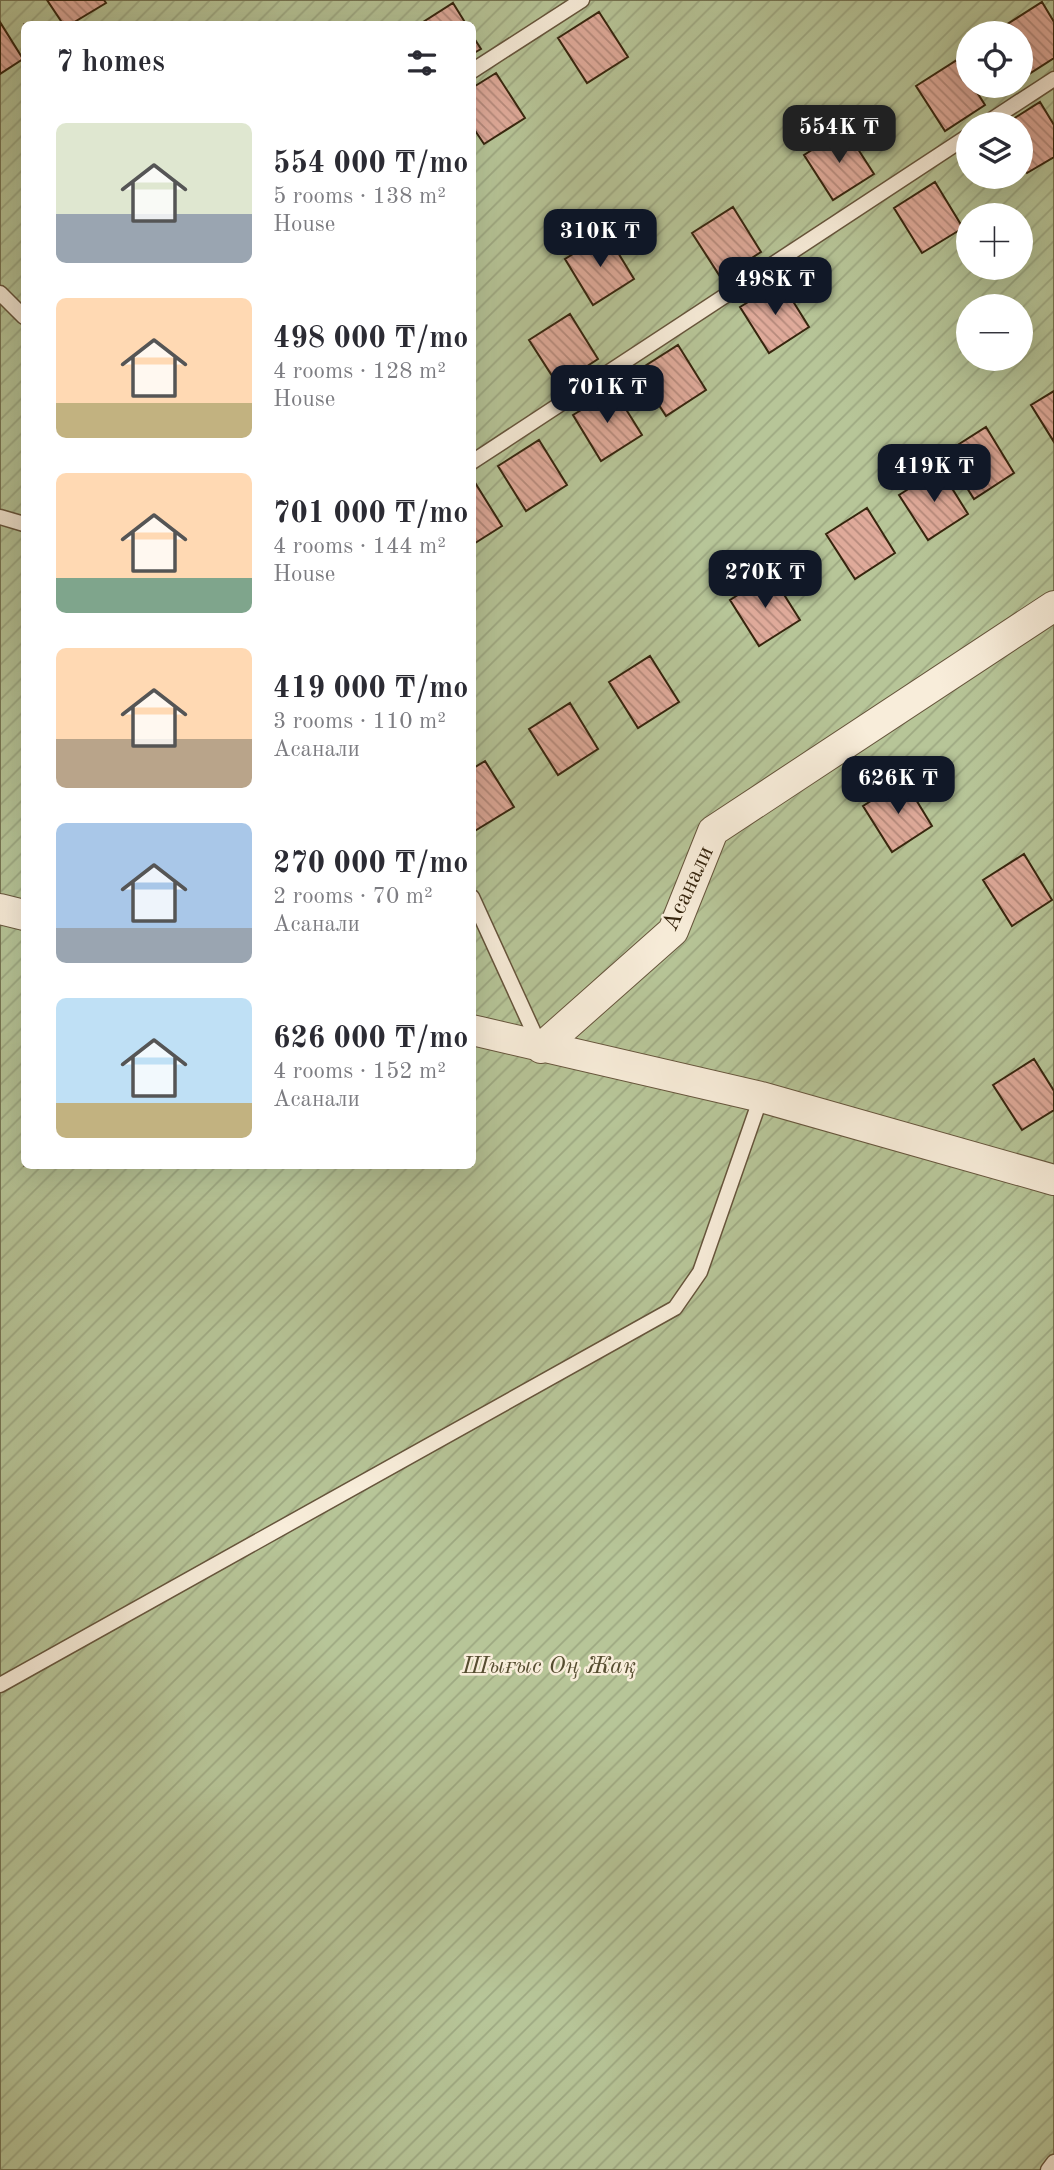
<!DOCTYPE html>
<html lang="en">
<head>
<meta charset="utf-8">
<style>
	:root { --surface:#fff; --page:#f2f2f3; --text:#2b2b33; --muted:#7c7c81; --accent:#111827 }
	body { margin:0; font-family:"Old Standard TT",serif; background:var(--page); color:var(--text); height:100vh; display:flex; flex-direction:column; font-size:26px; white-space:nowrap }
	* { box-sizing:border-box; margin:0 }
	p { font-size:23px; color:var(--muted) }
	.icon { flex:none; width:38px; height:38px; fill:none; stroke:currentColor; stroke-width:2; stroke-linecap:round; stroke-linejoin:round }
	.map { position:relative; flex:1; overflow:hidden }
	.sheet { position:absolute; left:21px; top:21px; width:455px; height:1148px; display:flex; flex-direction:column; background:var(--surface); border-radius:10px; box-shadow:0 7px 28px #0002 }
	.sheet>* { flex:none }
	.buttons { position:absolute; left:956px; top:21px; display:grid; gap:14px }
	.buttons a { display:grid; place-items:center; width:77px; height:77px; border-radius:50%; background:var(--surface); box-shadow:0 7px 28px #0002; font-size:35px }
	.price { position:absolute; translate:-50% -60px; padding:0 16px; border-radius:14px; background:var(--accent); color:#fff; font-size:23px; line-height:46px; filter:drop-shadow(0 2px 4px #0008) }
	.price::after { content:''; position:absolute; left:50%; top:42px; width:21px; height:16px; margin-left:-10px; background:inherit; clip-path:polygon(0 0,100% 0,50% 100%) }
	.price.on { background:#222; color:#fff }
	ul { padding:0; list-style:none }
	li { display:flex; align-items:center; gap:21px; height:175px; padding:0 35px }
	li span { display:grid; place-items:center; flex:none; width:196px; height:140px; border-radius:10px; color:#555 }
	li>.icon { margin-inline-start:auto }
	span .icon { width:84px; height:84px; fill:#fffc; stroke-width:1 }
	li b { font-size:30px }
	h2 { display:flex; justify-content:space-between; align-items:center; height:84px; padding:0 35px; font-size:30px }
	.map>svg:first-child { display:block }
</style>
</head>
<body>
<div class="map">
<svg width="1054" height="2170" viewBox="0 0 1054 2170">
	<defs>
		<pattern id="garden-furrows" width="10" height="10" patternUnits="userSpaceOnUse" patternTransform="scale(1.75)"><rect width="10" height="10" fill="#b7c598"/><path d="M-1 1l2-2M0 10L10 0M9 11l2-2" fill="none" stroke="#9ea982"/></pattern>
		<pattern id="building-back-hatch" width="6" height="6" patternUnits="userSpaceOnUse" patternTransform="scale(1.75)"><rect width="6" height="6" fill="#dfaa9a"/><path d="M-1 5l2 2M0 0l6 6M5-1l2 2" fill="none" stroke="#b68a7c"/></pattern>
	</defs>
	<rect width="100%" height="100%" fill="#f5e4c6"/>
	<filter id="stains"><feTurbulence type="fractalNoise" baseFrequency=".00286" numOctaves="4"/><feColorMatrix values="0 0 0 0 .2 0 0 0 0 .09 0 0 0 0 .02 0 0 0 .5 -.17"/></filter>
	<radialGradient id="worn" r=".72"><stop offset=".6" stop-color="#630" stop-opacity="0"/><stop offset="1" stop-color="#630" stop-opacity=".3"/></radialGradient>
	<path fill="url(#garden-furrows)" stroke="#767553" stroke-width="2" fill-rule="evenodd" d="M0,0H1054V2170H0ZM24,24H472V1166H24ZM968,33H1020V86H968ZM968,124H1020V177H968ZM968,215H1020V268H968ZM968,306H1020V359H968Z"/>
	<path fill="url(#building-back-hatch)" stroke="#36250e" stroke-width="2" d="M47,0H104L106,3L71,24H63Z
		M1042,2L1054,22V58L1029,74L1020,59V33H1004L1001,28Z
		M453,3L466,24H420Z
		M599,12L628,57L587,83L558,38Z
		M0,22L23,59L0,74Z
		M472,35L481,49L472,54Z
		M957,60L968,77V86H973L985,105L945,131L916,86Z
		M496,73L525,118L484,144L472,126V88Z
		M1040,102L1054,125V157L1027,173L1020,162V124H1005Z
		M845,129L874,174L833,200L804,155Z
		M935,182L963,228L922,253L894,208Z
		M733,207L761,252L721,278L692,233Z
		M606,233L634,279L593,305L565,259Z
		M781,282L809,327L769,353L740,307Z
		M570,314L598,359L558,385L529,340Z
		M678,345L706,390L666,416L637,371Z
		M614,390L642,435L601,461L573,415Z
		M1054,391V442L1031,405Z
		M986,427L1014,473L974,499L945,453Z
		M539,440L567,485L526,511L498,466Z
		M940,469L968,514L928,540L899,495Z
		M474,481L502,526L472,545V482Z
		M867,508L895,553L855,579L826,534Z
		M771,574L800,620L759,646L730,600Z
		M650,656L679,702L638,728L609,682Z
		M570,703L598,749L558,775L529,729Z
		M485,761L514,807L473,832L472,769Z
		M904,780L932,826L892,852L863,806Z
		M1024,854L1052,900L1012,926L983,880Z
		M1034,1059L1054,1091V1110L1022,1130L993,1085Z"/>
	<g fill="none" stroke-linecap="round" stroke-linejoin="round">
		<defs>
			<path id="service" d="M472,71L582,0
				M985,124L1054,79
				M0,293L24,317
				M472,462L968,136
				M0,517L24,524
				M472,897L540,1046
				M0,1685L675,1308L700,1272L761,1097
				M1048,2170L1054,2162"/>
			<path id="minor" d="M0,909L24,915
				M472,1030L761,1097L1054,1180
				M541,1048L673,931L713,831L1054,606"/>
		</defs>
		<use href="#service" stroke="#66553c" stroke-width="17"/>
		<use href="#minor" stroke="#66553c" stroke-width="32"/>
		<use href="#service" stroke="#f8edda" stroke-width="14"/>
		<use href="#minor" stroke="#f8edda" stroke-width="30"/>
	</g>
	<g text-anchor="middle" stroke-width="5" stroke-linejoin="round" paint-order="stroke">
		<g font-size="24" fill="#36250e" stroke="#f8edda">
			<text transform="translate(687 888) rotate(-65)" y="8">Асанали</text>
		</g>
		<g font-size="24" font-style="italic" fill="#564d30" stroke="#f8edda">
			<text x="549" y="1673">Шығыс Оң Жақ</text>
		</g>
	</g>
	<rect width="100%" height="100%" filter="url(#stains)"/>
	<rect width="100%" height="100%" fill="url(#worn)"/>
</svg>
<div class="buttons">
<a><svg class="icon" aria-label="locate" viewBox="0 0 24 24"><circle cx="12" cy="12" r="6"/><path d="M12 2v4M12 18v4M2 12h4M18 12h4"/></svg></a>
<a><svg class="icon" aria-label="layers" viewBox="0 0 24 24"><path d="M12 4l9 5-9 5-9-5zM3 14l9 5 9-5"/></svg></a>
<a>+</a>
<a>−</a>
</div>
<b class="price on" style="left:839px;top:165px">554K ₸</b>
<b class="price" style="left:600px;top:269px">310K ₸</b>
<b class="price" style="left:775px;top:317px">498K ₸</b>
<b class="price" style="left:607px;top:425px">701K ₸</b>
<b class="price" style="left:934px;top:504px">419K ₸</b>
<b class="price" style="left:765px;top:610px">270K ₸</b>
<b class="price" style="left:898px;top:816px">626K ₸</b>
<section class="sheet">
<h2>7 homes<svg class="icon" aria-label="filters" viewBox="0 0 24 24"><path d="M4 7h16M4 17h16"/><circle cx="9" cy="7" r="2"/><circle cx="15" cy="17" r="2"/></svg></h2>
<ul>
<li><span style="background:linear-gradient(#dfe7d0 65%,#9aa5b1 0)"><svg class="icon" aria-label="home" viewBox="0 0 24 24"><path d="M3 11l9-7 9 7M6 9v11h12V9"/></svg></span><div><b>554 000 ₸/mo</b><p>5 rooms · 138 m²</p><p>House</p></div></li>
<li><span style="background:linear-gradient(#ffd9b3 75%,#c2b280 0)"><svg class="icon" aria-label="home" viewBox="0 0 24 24"><path d="M3 11l9-7 9 7M6 9v11h12V9"/></svg></span><div><b>498 000 ₸/mo</b><p>4 rooms · 128 m²</p><p>House</p></div></li>
<li><span style="background:linear-gradient(#ffd9b3 75%,#7fa58c 0)"><svg class="icon" aria-label="home" viewBox="0 0 24 24"><path d="M3 11l9-7 9 7M6 9v11h12V9"/></svg></span><div><b>701 000 ₸/mo</b><p>4 rooms · 144 m²</p><p>House</p></div></li>
<li><span style="background:linear-gradient(#ffd9b3 65%,#b9a48a 0)"><svg class="icon" aria-label="home" viewBox="0 0 24 24"><path d="M3 11l9-7 9 7M6 9v11h12V9"/></svg></span><div><b>419 000 ₸/mo</b><p>3 rooms · 110 m²</p><p>Асанали</p></div></li>
<li><span style="background:linear-gradient(#a9c7e8 75%,#9aa5b1 0)"><svg class="icon" aria-label="home" viewBox="0 0 24 24"><path d="M3 11l9-7 9 7M6 9v11h12V9"/></svg></span><div><b>270 000 ₸/mo</b><p>2 rooms · 70 m²</p><p>Асанали</p></div></li>
<li><span style="background:linear-gradient(#bfe0f5 75%,#c2b280 0)"><svg class="icon" aria-label="home" viewBox="0 0 24 24"><path d="M3 11l9-7 9 7M6 9v11h12V9"/></svg></span><div><b>626 000 ₸/mo</b><p>4 rooms · 152 m²</p><p>Асанали</p></div></li>
</ul>
</section>
</div>
</body>
</html>
